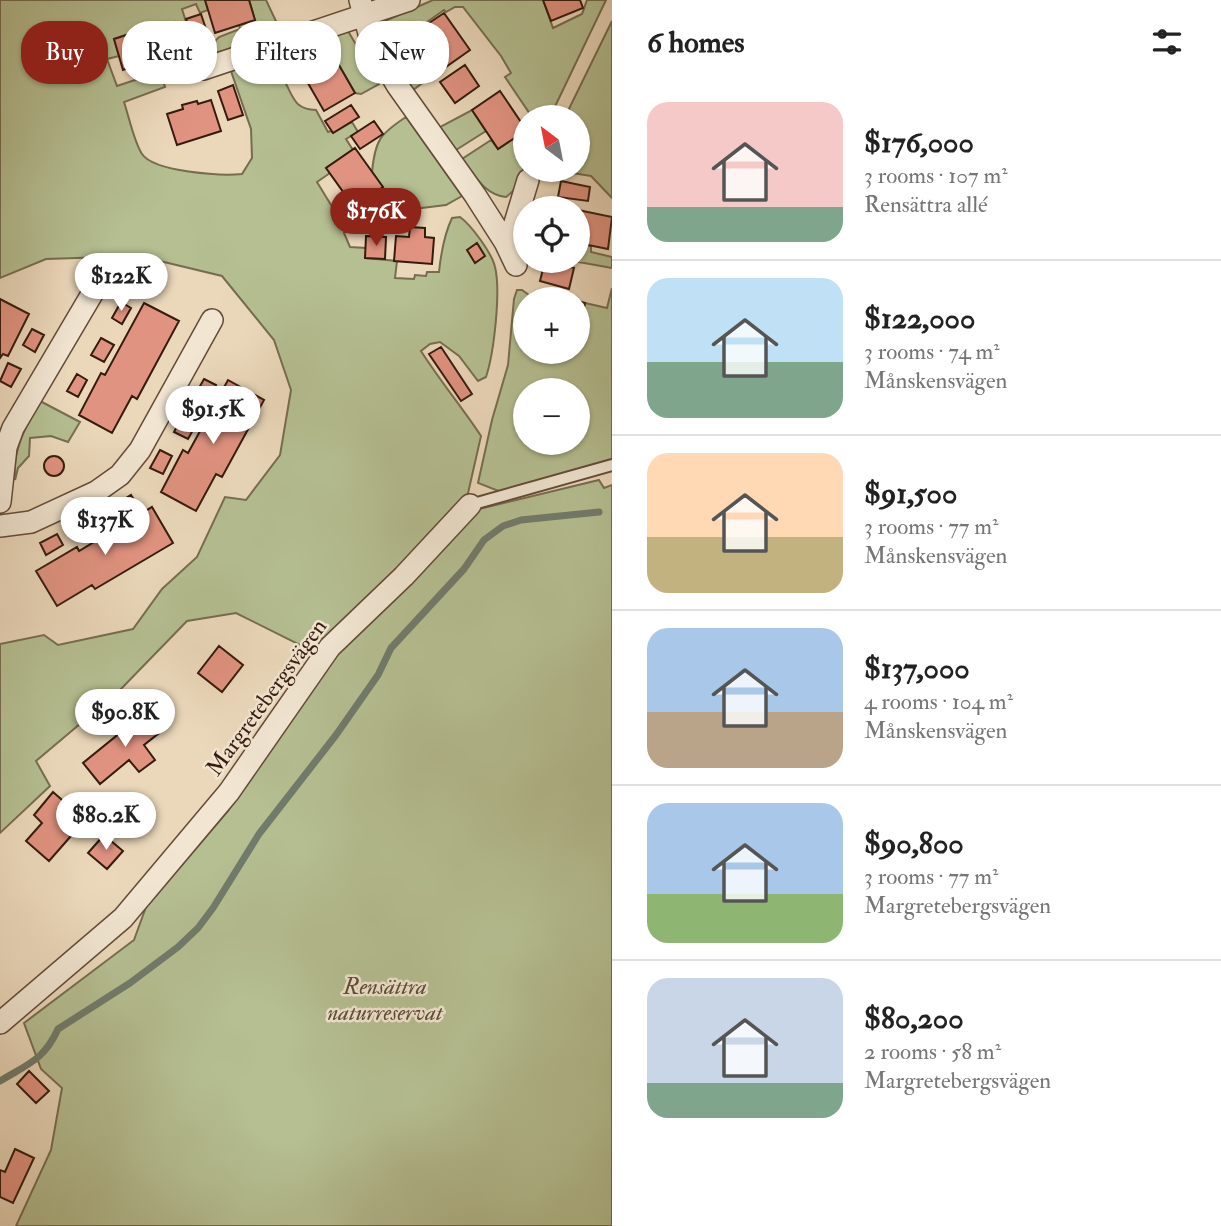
<!DOCTYPE html>
<html lang="en">
<head>
<meta charset="utf-8">
<style>
	:root { --surface:#fff; --page:#f2f2f2; --text:#222; --muted:#767676; --line:#e0e0e0; --accent:#8f2418 }
	body { margin:0; font-family:"IM FELL Double Pica",serif; background:var(--page); color:var(--text); height:100vh; display:flex; flex-direction:column; font-size:26px; white-space:nowrap }
	* { box-sizing:border-box; margin:0 }
	p { font-size:23px; color:var(--muted) }
	.icon { flex:none; width:38px; height:38px; fill:none; stroke:currentColor; stroke-width:2; stroke-linecap:round; stroke-linejoin:round }
	.map { position:relative; flex:1; overflow:hidden }
	.side { display:flex; flex-direction:column; background:var(--surface); width:609px }
	.side>* { flex:none }
	.hud { position:absolute; left:21px; top:21px; width:485px; height:63px; display:flex; gap:14px }
	.needle { width:46px; rotate:328deg }
	.buttons { position:absolute; left:513px; top:105px; display:grid; gap:14px }
	.buttons a { display:grid; place-items:center; width:77px; height:77px; border-radius:50%; background:var(--surface); box-shadow:0 2px 5px #0004; font-size:35px }
	.price { position:absolute; translate:-50% -60px; padding:0 16px; border-radius:24px; background:#fff; color:#222; font-size:23px; line-height:46px; filter:drop-shadow(0 2px 4px #0008) }
	.price::after { content:''; position:absolute; left:50%; top:42px; width:21px; height:16px; margin-left:-10px; background:inherit; clip-path:polygon(0 0,100% 0,50% 100%) }
	.price.selected { background:var(--accent); color:#fff }
	ul { padding:0; list-style:none }
	li { display:flex; align-items:center; gap:21px; height:175px; padding:0 35px }
	li+li { border-top:2px solid var(--line) }
	li span { display:grid; place-items:center; flex:none; width:196px; height:140px; border-radius:21px; color:#555 }
	li>.icon { margin-inline-start:auto }
	span .icon { width:84px; height:84px; fill:#fffc; stroke-width:1 }
	li b { font-size:30px }
	h2 { display:flex; justify-content:space-between; align-items:center; height:84px; padding:0 35px; font-size:30px }
	.tag { padding:0 24px; border-radius:28px; background:var(--surface); box-shadow:0 2px 5px #0004; font-size:24px; line-height:63px }
	.tag.selected { background:var(--accent); color:#fff }
	main { display:flex; flex:1; min-height:0 }
	.map>svg:first-child { display:block }
</style>
</head>
<body>
<main>
<div class="map">
<svg width="612" height="1226" viewBox="0 0 612 1226">
	<rect width="100%" height="100%" fill="#ebd8bb"/>
	<filter id="stains"><feTurbulence type="fractalNoise" baseFrequency=".00286" numOctaves="4"/><feColorMatrix values="0 0 0 0 .2 0 0 0 0 .09 0 0 0 0 .02 0 0 0 .5 -.17"/></filter>
	<radialGradient id="worn" r=".72"><stop offset=".6" stop-color="#630" stop-opacity="0"/><stop offset="1" stop-color="#630" stop-opacity=".3"/></radialGradient>
	<path fill="#b5bf92" stroke="#766d50" stroke-width="2" fill-rule="evenodd" d="M0,0H205L208,10L200,13L196,4L182,9L192,41L182,44L175,22L161,26L163,33L157,35L153,26L114,39L119,56L107,59L117,86L141,78L140,71L158,66L165,87L124,102C129,117 134,142 142,154C154,172 221,176 242,174L252,158L251,129L231,71L348,31L379,84L361,94L355,93L332,53L284,80C294,98 294,109 316,110L328,132L331,131L333,133L352,122L358,132L346,139L353,150L327,167L330,173L317,182L331,205L340,214L382,187L372,172C375,140 380,134 406,117L462,196L446,205L381,213L344,233L350,247L366,248V258L397,261L395,278L414,279L415,275L426,276L427,272H439C441,253 444,235 452,218L460,217C471,225 492,253 495,267C501,291 494,353 486,377L478,381L459,356L440,342L430,344L421,351C440,381 462,407 481,436L466,502L318,654L236,613L187,621L119,691L36,761L50,786L0,833V644L44,635L58,645L133,629L162,589L197,557L225,497L246,500L280,455L291,390L274,340L222,276L139,256L46,259L0,278Z
		M249,0H266L282,34L217,56L212,44L219,37L240,29L239,25L255,20Z
		M433,0H543L553,28L582,14L587,0H606L550,117H532L505,77L511,73L501,56L463,7H455L446,12L444,10L410,34L436,73L413,90C398,70 381,49 378,24Z
		M612,21V198L591,176L553,170H578V117H565Z
		M472,110L486,131L456,150L440,127Z
		M525,131C525,155 528,182 506,197C484,195 475,175 462,159L491,140L498,149Z
		M578,243L591,246V252L612,257V268L573,261H578Z
		M612,288V460L501,492L478,483L492,420L508,365L514,299L517,290H522L529,295L542,294L541,299H525V352L555,357L578,352V337L585,303L607,308ZM525,390H578V443H525Z
		M40,401L80,422L68,442L51,436L30,438L29,456L18,468L15,480C12,450 26,426 40,401Z
		M599,480L604,488L612,485V1226H16L51,1150L62,1088L41,1069L24,1023L134,940L146,907L228,811L339,649L475,510Z"/>
	<g fill="none" stroke-linecap="round" stroke-linejoin="round">
		<path stroke="#717b6c" stroke-width="7" d="M0,1081C28,1064 44,1060 58,1029L130,983L178,947L198,928L213,908L259,834L336,735L378,675L391,648L464,569L484,540L503,526L521,520L599,512"/>
	</g>
	<path fill="#e19381" stroke="#361b0e" stroke-width="2" d="M205,0H249L255,20L215,33Z
		M543,0H580L583,8L551,21Z
		M444,13L470,50L443,69L417,31Z
		M201,14L210,41L195,46L186,19Z
		M175,22L184,51L170,56L161,26Z
		M154,26L163,56L123,70L114,39Z
		M332,53L355,93L324,111L301,71Z
		M465,65L479,86L455,103L440,82Z
		M233,85L243,115L228,120L218,91Z
		M500,91L525,128V131L498,149L472,110Z
		M211,100L221,131L177,145L167,114L183,109L182,105L197,101L198,104Z
		M351,105L359,117L333,133L325,121Z
		M374,121L383,134L360,149L351,136Z
		M355,148L383,187L354,207L326,168Z
		M561,181L590,187L588,201L558,197Z
		M578,210L612,217L608,249L578,243Z
		M410,227L425,228V237L434,238L432,264L394,261L396,236L409,237Z
		M366,236L386,237L385,259L365,258Z
		M477,243L485,256L475,263L467,250Z
		M545,261L574,268L569,289L540,281Z
		M0,299L29,314L8,356L3,354L0,358Z
		M578,301L585,303L578,335Z
		M121,302L131,308L122,324L112,318Z
		M144,303L179,321L137,399L132,396L112,433L79,415L101,373L105,375Z
		M32,329L44,335L35,352L23,345Z
		M101,338L114,345L104,362L91,355Z
		M441,347L472,394L461,401L429,354Z
		M8,363L21,369L11,387L0,381Z
		M77,374L87,380L78,397L67,391Z
		M204,379L216,385L208,402L195,395Z
		M228,380L264,400L222,477L216,474L196,511L161,492L183,450L188,453Z
		M183,415L197,423L188,439L174,432Z
		M160,450L172,456L163,474L150,468Z
		M44 466a10 10 0 1 1 20 0a10 10 0 1 1-20 0Z
		M131,495L139,508L123,517L115,505Z
		M152,507L173,543L95,589L92,585L57,606L36,571L77,547L79,551Z
		M95,517L101,528L85,537L79,526Z
		M57,534L63,545L46,555L40,543Z
		M219,646L243,665L222,692L198,673Z
		M147,711L163,730L144,745L155,760L139,772L129,760L100,784L83,763Z
		M53,792L85,820L49,861L26,841L42,823L34,815Z
		M104,835L123,851L107,869L88,853Z
		M29,1071L49,1091L36,1103L17,1084Z
		M15,1149L34,1158L13,1203L0,1197V1170L5,1172Z"/>
	<g fill="none" stroke-linecap="round" stroke-linejoin="round">
		<defs>
			<path id="service" d="M470,505L612,465"/>
			<path id="minor" d="M360,0L371,41L397,85L475,195L505,242L512,233L528,180
				M203,69L409,0
				M505,242L516,265
				M0,502L6,447L13,428L92,294
				M0,526L31,522L96,492L120,475L140,450L212,320
				M0,1023L123,918L229,792L330,647L404,576L470,505"/>
		</defs>
		<use href="#service" stroke="#634a39" stroke-width="14"/>
		<use href="#minor" stroke="#634a39" stroke-width="24"/>
		<use href="#service" stroke="#f2e6d3" stroke-width="10"/>
		<use href="#minor" stroke="#f2e6d3" stroke-width="21"/>
	</g>
	<g text-anchor="middle" stroke-width="5" stroke-linejoin="round" paint-order="stroke">
		<g font-size="23" fill="#361b0e" stroke="#f2e6d3">
			<text transform="translate(266 697) rotate(-54)" y="8">Margretebergsvägen</text>
		</g>
		<g font-size="23" font-style="italic" fill="#5c4c36" stroke="#f2e6d3">
			<text x="385" y="994">Rensättra<tspan x="385" dy="26">naturreservat</tspan></text>
		</g>
	</g>
	<rect width="100%" height="100%" filter="url(#stains)"/>
	<rect width="100%" height="100%" fill="url(#worn)"/>
</svg>
<div class="buttons">
<a><svg class="needle" viewBox="-14 -14 28 28"><path d="M0-13l5 13h-10z" fill="#e53935"/><path d="M0 13l5-13h-10z" fill="#767676"/></svg></a>
<a><svg class="icon" aria-label="locate" viewBox="0 0 24 24"><circle cx="12" cy="12" r="6"/><path d="M12 2v4M12 18v4M2 12h4M18 12h4"/></svg></a>
<a>+</a>
<a>−</a>
</div>
<b class="price selected" style="left:376px;top:248px">$176K</b>
<b class="price" style="left:121px;top:313px">$122K</b>
<b class="price" style="left:213px;top:446px">$91.5K</b>
<b class="price" style="left:105px;top:557px">$137K</b>
<b class="price" style="left:125px;top:749px">$90.8K</b>
<b class="price" style="left:106px;top:852px">$80.2K</b>
<div class="hud">
<a class="tag selected">Buy</a>
<a class="tag">Rent</a>
<a class="tag">Filters</a>
<a class="tag">New</a>
</div>
</div>
<section class="side">
<h2>6 homes<svg class="icon" aria-label="filters" viewBox="0 0 24 24"><path d="M4 7h16M4 17h16"/><circle cx="9" cy="7" r="2"/><circle cx="15" cy="17" r="2"/></svg></h2>
<ul>
<li><span style="background:linear-gradient(#f6c9c9 75%,#7fa58c 0)"><svg class="icon" aria-label="home" viewBox="0 0 24 24"><path d="M3 11l9-7 9 7M6 9v11h12V9"/></svg></span><div><b>$176,000</b><p>3 rooms · 107 m²</p><p>Rensättra allé</p></div></li>
<li><span style="background:linear-gradient(#bfe0f5 60%,#7fa58c 0)"><svg class="icon" aria-label="home" viewBox="0 0 24 24"><path d="M3 11l9-7 9 7M6 9v11h12V9"/></svg></span><div><b>$122,000</b><p>3 rooms · 74 m²</p><p>Månskensvägen</p></div></li>
<li><span style="background:linear-gradient(#ffd9b3 60%,#c2b280 0)"><svg class="icon" aria-label="home" viewBox="0 0 24 24"><path d="M3 11l9-7 9 7M6 9v11h12V9"/></svg></span><div><b>$91,500</b><p>3 rooms · 77 m²</p><p>Månskensvägen</p></div></li>
<li><span style="background:linear-gradient(#a9c7e8 60%,#b9a48a 0)"><svg class="icon" aria-label="home" viewBox="0 0 24 24"><path d="M3 11l9-7 9 7M6 9v11h12V9"/></svg></span><div><b>$137,000</b><p>4 rooms · 104 m²</p><p>Månskensvägen</p></div></li>
<li><span style="background:linear-gradient(#a9c7e8 65%,#8fb573 0)"><svg class="icon" aria-label="home" viewBox="0 0 24 24"><path d="M3 11l9-7 9 7M6 9v11h12V9"/></svg></span><div><b>$90,800</b><p>3 rooms · 77 m²</p><p>Margretebergsvägen</p></div></li>
<li><span style="background:linear-gradient(#c9d6e8 75%,#7fa58c 0)"><svg class="icon" aria-label="home" viewBox="0 0 24 24"><path d="M3 11l9-7 9 7M6 9v11h12V9"/></svg></span><div><b>$80,200</b><p>2 rooms · 58 m²</p><p>Margretebergsvägen</p></div></li>
</ul>
</section>
</main>
</body>
</html>
